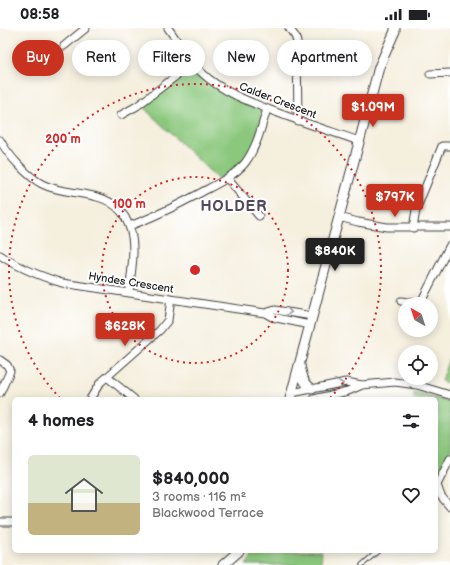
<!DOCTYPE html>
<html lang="en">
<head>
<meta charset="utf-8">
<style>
	:root { --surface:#fff; --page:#f6f6f6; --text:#202124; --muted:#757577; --accent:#c8321e }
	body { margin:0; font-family:"Balsamiq Sans",sans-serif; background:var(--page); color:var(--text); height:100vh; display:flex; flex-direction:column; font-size:15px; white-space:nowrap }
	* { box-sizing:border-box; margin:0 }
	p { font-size:13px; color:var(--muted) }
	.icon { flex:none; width:22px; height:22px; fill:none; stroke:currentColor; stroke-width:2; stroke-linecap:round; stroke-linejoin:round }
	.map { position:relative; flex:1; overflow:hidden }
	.side { position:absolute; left:12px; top:369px; width:426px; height:156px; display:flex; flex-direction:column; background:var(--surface); border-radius:6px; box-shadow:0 2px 10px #0003 }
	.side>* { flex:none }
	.top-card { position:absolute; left:12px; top:12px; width:426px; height:36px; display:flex; gap:8px }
	.needle { width:26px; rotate:321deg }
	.tools { position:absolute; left:398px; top:269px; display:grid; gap:8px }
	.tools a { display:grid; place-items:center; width:40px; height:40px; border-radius:50%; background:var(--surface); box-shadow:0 2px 10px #0003; font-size:20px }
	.price { position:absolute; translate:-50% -34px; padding:0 9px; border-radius:4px; background:var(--accent); color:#fff; font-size:13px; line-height:26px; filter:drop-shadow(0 1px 2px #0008) }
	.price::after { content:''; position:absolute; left:50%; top:24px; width:12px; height:9px; margin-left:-6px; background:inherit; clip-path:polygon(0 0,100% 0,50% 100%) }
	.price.on { background:#222; color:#fff }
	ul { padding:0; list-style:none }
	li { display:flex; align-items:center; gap:12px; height:100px; padding:0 16px }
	li span { display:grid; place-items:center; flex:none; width:112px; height:80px; border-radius:6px; color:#555 }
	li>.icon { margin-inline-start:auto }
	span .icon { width:48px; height:48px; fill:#fffc; stroke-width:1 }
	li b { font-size:17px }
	h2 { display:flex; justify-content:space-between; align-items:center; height:48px; padding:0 16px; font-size:17px }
	.tag { padding:0 14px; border-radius:18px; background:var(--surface); box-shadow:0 2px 10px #0003; font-size:14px; line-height:36px }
	.tag.on { background:var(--accent); color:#fff }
	.status { display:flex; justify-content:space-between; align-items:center; height:28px; padding:0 20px; background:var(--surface); direction:ltr }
	.status svg { height:11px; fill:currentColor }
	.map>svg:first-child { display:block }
</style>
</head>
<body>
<div class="status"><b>08:58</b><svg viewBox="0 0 49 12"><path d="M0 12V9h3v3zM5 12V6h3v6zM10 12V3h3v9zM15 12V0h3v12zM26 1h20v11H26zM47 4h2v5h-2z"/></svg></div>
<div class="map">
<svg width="450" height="537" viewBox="0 0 450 537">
	<rect width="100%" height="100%" fill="#fff"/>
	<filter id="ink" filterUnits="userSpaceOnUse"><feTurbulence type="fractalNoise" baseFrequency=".025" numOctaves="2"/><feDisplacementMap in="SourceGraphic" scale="8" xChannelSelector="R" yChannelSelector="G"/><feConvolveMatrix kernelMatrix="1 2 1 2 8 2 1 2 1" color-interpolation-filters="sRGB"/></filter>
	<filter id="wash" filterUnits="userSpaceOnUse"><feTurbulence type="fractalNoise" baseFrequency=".012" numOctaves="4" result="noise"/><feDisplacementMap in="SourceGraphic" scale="16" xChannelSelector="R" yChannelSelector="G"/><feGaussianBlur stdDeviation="0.9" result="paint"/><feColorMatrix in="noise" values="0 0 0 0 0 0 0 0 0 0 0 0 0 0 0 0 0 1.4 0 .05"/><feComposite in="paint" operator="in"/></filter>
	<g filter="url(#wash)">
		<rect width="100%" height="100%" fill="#f5efde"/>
		<path fill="#8bc87d" stroke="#54724c" d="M192,38L224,63L266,82L250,131L221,154L141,77Z
			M450,328V356L441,353Z
			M414,365L437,370L450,375V424L443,442L436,453V371H414Z
			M256,523H322L321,537H246Z"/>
	</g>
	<g filter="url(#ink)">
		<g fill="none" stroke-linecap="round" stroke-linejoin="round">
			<defs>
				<path id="service" d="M362,537L378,523"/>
				<path id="minor" d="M168,0C179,15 188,31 201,44C221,63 247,73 273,83C301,94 330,103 359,113
					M289,0L295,8L297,14L298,93
					M64,18L86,0
					M430,46L450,45
					M121,87L137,78L193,35
					M0,112C8,127 27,148 42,156C69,170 107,159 125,189C128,195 131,202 132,209C135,226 131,246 129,264
					M227,150L259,188
					M339,189L358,194L387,199H450
					M129,198C155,189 178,177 202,164C217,156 234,148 245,135C257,119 261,100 267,81
					M413,200L416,182L442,118H450
					M0,227C19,240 40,248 62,255L265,285L272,289L310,297
					M401,273L420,276L450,217
					M265,285L275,282L312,288
					M0,332L7,337L10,343L6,352L0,365
					M107,349L134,371
					M292,365L346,354L362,357L395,354L417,357L450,367
					M90,371L100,355L160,302L168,292L171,271
					M314,371L348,363L362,357
					M450,431L437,457L441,468L450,479
					M0,494H14"/>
				<path id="tertiary" d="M300,337C302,347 303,355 312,361
					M290,371L368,81L379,39L395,3V0
					M223,537L239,523"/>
			</defs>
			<use href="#service" stroke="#3d3c39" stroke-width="5.5"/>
			<use href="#minor" stroke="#3d3c39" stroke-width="9"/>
			<use href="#tertiary" stroke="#3d3c39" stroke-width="11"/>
			<use href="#service" stroke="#fff" stroke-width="3.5"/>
			<use href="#minor" stroke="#fff" stroke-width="7"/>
			<use href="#tertiary" stroke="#fff" stroke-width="9"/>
		</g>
		<defs><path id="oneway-chevron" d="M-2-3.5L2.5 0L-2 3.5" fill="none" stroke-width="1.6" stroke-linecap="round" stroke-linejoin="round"/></defs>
		<g stroke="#999">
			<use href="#oneway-chevron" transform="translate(289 284) rotate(9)"/>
			<use href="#oneway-chevron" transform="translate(341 356) rotate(-10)"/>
		</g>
	</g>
	<g fill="none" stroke="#d62828" stroke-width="2" stroke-dasharray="2 4">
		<circle cx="195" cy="242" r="93"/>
		<path d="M60 370A186 186 0 1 1 330 370"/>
	</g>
	<g text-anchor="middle" stroke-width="4" stroke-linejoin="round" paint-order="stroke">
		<g font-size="11" fill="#1c1c1c" stroke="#fff">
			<text transform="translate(278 72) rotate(21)" y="4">Calder Crescent</text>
			<text transform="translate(131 254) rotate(9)" y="4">Hyndes Crescent</text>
		</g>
		<g font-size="15" font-weight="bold" letter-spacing="1" fill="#50485b" stroke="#fff">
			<text x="234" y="183">HOLDER</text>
		</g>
	</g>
	<circle cx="195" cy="242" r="6" fill="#d62828" stroke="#fff" stroke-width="2"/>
	<g font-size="12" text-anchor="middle" font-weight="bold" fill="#d62828" stroke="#fff" stroke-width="4" stroke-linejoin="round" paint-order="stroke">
		<text x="63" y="115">200 m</text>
		<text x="129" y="180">100 m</text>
	</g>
</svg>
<div class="tools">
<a><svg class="needle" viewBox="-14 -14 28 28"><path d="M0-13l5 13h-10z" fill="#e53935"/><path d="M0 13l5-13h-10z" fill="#757577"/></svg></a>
<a><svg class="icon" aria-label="locate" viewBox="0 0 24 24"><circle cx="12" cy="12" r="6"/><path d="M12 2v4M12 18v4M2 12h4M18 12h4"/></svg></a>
</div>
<b class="price" style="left:373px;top:100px">$1.09M</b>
<b class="price" style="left:395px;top:190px">$797K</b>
<b class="price on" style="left:335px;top:244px">$840K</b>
<b class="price" style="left:125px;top:319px">$628K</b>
<div class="top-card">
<a class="tag on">Buy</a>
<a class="tag">Rent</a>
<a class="tag">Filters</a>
<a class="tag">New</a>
<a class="tag">Apartment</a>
</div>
<section class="side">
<h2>4 homes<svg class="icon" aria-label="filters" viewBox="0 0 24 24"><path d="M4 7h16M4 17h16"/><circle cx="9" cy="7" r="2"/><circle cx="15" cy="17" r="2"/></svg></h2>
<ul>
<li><span style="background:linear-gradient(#dfe7d0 60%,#c2b280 0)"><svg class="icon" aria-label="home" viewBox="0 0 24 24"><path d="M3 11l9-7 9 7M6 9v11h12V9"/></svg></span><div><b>$840,000</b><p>3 rooms · 116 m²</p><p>Blackwood Terrace</p></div><svg class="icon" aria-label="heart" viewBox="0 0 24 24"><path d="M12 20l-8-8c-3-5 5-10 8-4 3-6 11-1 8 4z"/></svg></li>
</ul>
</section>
</div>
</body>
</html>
